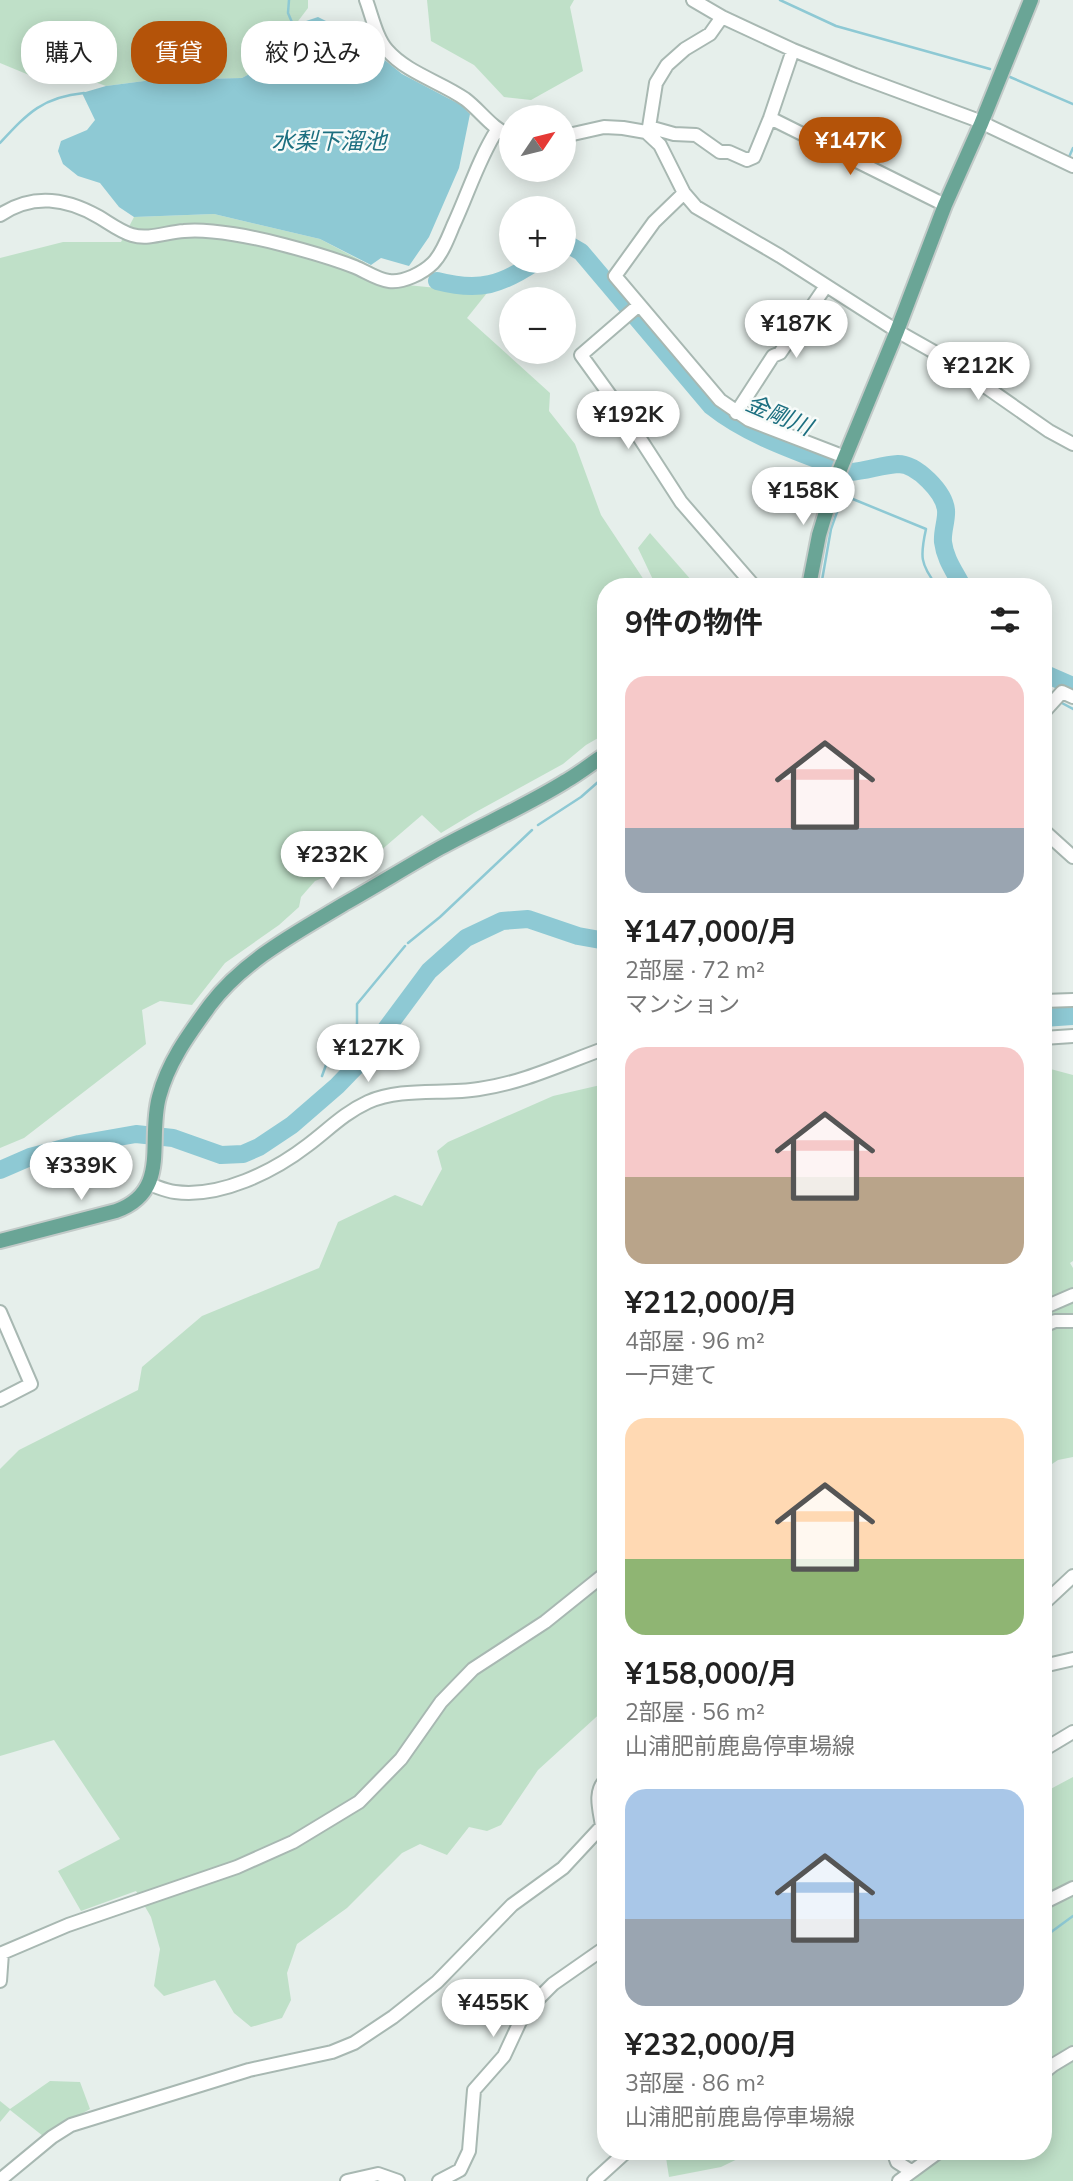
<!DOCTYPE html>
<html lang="ja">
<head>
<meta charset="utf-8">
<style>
	:root { --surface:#fff; --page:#f2f2f2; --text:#222; --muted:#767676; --accent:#b45309 }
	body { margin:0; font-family:Mulish,"Noto Sans JP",sans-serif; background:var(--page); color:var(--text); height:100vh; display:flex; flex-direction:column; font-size:26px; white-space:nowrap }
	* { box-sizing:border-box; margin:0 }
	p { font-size:23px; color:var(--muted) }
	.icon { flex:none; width:38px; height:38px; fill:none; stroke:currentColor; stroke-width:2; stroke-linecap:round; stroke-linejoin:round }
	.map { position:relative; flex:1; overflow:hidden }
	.sheet { position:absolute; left:597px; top:578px; width:455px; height:1582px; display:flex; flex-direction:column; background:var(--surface); border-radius:28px; box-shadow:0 4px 18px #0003 }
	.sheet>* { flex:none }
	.top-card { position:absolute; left:21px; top:21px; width:471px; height:63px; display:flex; gap:14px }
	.needle { width:46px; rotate:55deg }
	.controls { position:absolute; left:499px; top:105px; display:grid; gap:14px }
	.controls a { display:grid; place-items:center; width:77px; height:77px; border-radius:50%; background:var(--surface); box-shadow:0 4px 18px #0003; font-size:35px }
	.price { position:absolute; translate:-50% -60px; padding:0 16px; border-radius:24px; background:#fff; color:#222; font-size:23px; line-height:46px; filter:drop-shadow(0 2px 4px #0008) }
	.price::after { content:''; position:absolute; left:50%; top:42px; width:21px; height:16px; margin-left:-10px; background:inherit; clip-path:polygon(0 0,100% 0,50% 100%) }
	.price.current { background:var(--accent); color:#fff }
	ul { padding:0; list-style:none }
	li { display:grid; align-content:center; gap:14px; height:371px; padding:0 28px }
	li span { display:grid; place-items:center; height:217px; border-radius:21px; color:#555 }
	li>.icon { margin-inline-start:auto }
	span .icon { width:126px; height:126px; fill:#fffc; stroke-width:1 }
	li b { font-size:30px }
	h2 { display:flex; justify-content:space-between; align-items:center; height:84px; padding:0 28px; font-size:30px }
	.pill { padding:0 24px; border-radius:28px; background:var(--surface); box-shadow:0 4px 18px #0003; font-size:24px; line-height:63px }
	.pill.current { background:var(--accent); color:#fff }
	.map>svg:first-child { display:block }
</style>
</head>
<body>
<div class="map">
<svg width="1073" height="2181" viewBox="0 0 1073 2181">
	<rect width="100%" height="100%" fill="#e6efeb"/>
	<path fill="#bfe0c8" d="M0,0H308V8L264,66L242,78L152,80L106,86L51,66L29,75L0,63Z
		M427,0H574L570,7L583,71L531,100L504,97L474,65L431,41Z
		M214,214L320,239L407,285L487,293L467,318L550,393L549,411L575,444L601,515L648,586H606L605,734L586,745L563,764L474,813L441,833L422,815L372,858L315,881L301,897L299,907L279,925L225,963L192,1005L160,1001L142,1010L146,1044L24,1138L0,1148V258L63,242H121L134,217Z
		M650,533L692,581L687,586H656L638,548Z
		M1043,1067L1073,1075V1261L1070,1263L1073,1268V1457L1058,1460L1043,1470Z
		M605,1084V1709L538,1770L501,1825L487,1831L469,1827L447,1855L420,1844L402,1853L347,1908L297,1944L287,1973L291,2000L282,2018L251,2027L234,2013L215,1980L164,1996L154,1986L160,1949L151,1917L136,1891L81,1911L58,1871L120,1839L54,1740L0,1756V1469L19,1450L138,1390L142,1367L202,1316L319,1268L338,1222L395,1195L422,1206L442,1169L437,1151L448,1142L553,1096Z
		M1073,1777V2181H912L910,2178L948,2151H1043V1793Z
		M50,2081L80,2082L90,2109L43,2136L10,2110L0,2122V2101L10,2109Z
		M665,2151H754L721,2167L669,2177Z"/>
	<path fill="#8ec9d4" d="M318,17L354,35L402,74L461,105L470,114L459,168L429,237L409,266L381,258L371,265L320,239L214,214L134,217L119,207L100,183L78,176L63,164L58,151L61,141L87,130L95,120L82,93L106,86L152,80L242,78L264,66L294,25Z"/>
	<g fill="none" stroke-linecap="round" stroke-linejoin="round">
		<path stroke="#8ec9d4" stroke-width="2.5" d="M289,0L288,13L294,27
			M780,0L836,26L990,69
			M1010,77L1073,104
			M0,143C27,114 42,97 84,93
			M1073,148L1069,157L1073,159
			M821,586L831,529L843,495L926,529C920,556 920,564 937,586
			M1043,692L1051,696
			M1060,702L1073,709
			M538,825L581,797L606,775
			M408,943L440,917L532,830
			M322,1076L330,1054L357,1024V1004L405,946
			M1043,1938L1073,1916"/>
		<path stroke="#8ec9d4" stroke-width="18" d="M564,246L569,245L581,252L711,406C751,438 803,453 850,472C866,471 882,465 898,464C917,464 944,492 946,510C947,520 942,531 943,542C945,559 955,572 962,586
			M437,281C480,292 501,285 537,261
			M1043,673L1073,686
			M1043,1018L1073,1016
			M0,1170L30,1157L79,1144L136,1134L173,1138L221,1155L243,1154L259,1147L292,1125L337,1086L366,1056L429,971L466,938L502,921L528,919L578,936L606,941"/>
		<defs>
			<path id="minor" d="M366,0C372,16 376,37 387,50C407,73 441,82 465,99C481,111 492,129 511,136
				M693,0L722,17L793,50L855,75L974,119L1073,166
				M770,118L945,205
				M649,127L656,83L667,65L685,49L710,34L722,17
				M646,132L649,127L674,134L696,135L720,152H729L747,160L754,157L770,118L793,50
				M564,136L604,127L623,128L646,132L660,145L684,193L696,207L780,256L897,331L943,357L1049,431L1073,444
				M684,193L654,222L615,276L720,400L749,420L845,457
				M0,215C33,193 66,198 99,217C109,223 121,232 132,235C149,240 167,232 184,231C210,228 258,238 284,245C307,251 332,258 355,267C365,271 378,280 389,281C403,283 423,273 433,263C442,254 448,238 453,226C468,194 478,160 497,130
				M639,305L581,355L628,420L681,502L754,586
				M736,413L773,356L780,353L826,286
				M1043,713L1062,692L1073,697
				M1043,830L1073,857
				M1043,1001L1073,1000
				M1043,1038L1073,1036
				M149,1184C158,1187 166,1191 175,1192C220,1198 273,1172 308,1145C328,1130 344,1113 368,1102C402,1087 443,1095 479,1089C523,1083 564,1063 606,1048
				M1043,1308L1073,1295
				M0,1312L31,1384L0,1400
				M1043,1326L1055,1321H1073
				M1043,1604L1073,1576
				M1043,1666L1073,1659
				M1043,1750L1073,1732
				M1043,1903L1073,1888
				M0,1954L68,1925L237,1867L293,1842L359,1802L401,1759L441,1702L473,1669L545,1622L606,1573
				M0,1981L2,1953
				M1043,2073L1053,2065L1073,2053
				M893,2151L897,2162L911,2171
				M0,2180L52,2137L71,2125L249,2070L332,2052L354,2043L393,2017L437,1982L512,1905L563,1868L602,1826C600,1811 593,1791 606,1780
				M347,2181L378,2174L398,2181
				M439,2181L460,2170L469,2151L474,2090L504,2056L524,2013L553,1984L606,1947
				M594,2181L627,2151
				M899,2181L940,2151"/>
			<path id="major" d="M809,586L819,535L836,479L897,331L945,205L981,124L1031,0
				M0,1241L116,1211C171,1191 147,1141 159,1097C168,1062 189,1034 210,1005C244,960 296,933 344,904C376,886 408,866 440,848C482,825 526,806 566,781C580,773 592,763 606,754"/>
		</defs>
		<use href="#minor" stroke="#a8b8b2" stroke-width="16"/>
		<use href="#major" stroke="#c2cac8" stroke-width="18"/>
		<use href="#minor" stroke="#fff" stroke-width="12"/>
		<use href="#major" stroke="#6aa596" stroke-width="14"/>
	</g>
	<g text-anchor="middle" stroke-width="5" stroke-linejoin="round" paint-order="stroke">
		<g font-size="23" font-style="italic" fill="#1c6f80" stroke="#f7fbf9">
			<text x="329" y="149">水梨下溜池</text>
			<text transform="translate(779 415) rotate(23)" y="8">金剛川</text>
		</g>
	</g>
</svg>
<div class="controls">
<a><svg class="needle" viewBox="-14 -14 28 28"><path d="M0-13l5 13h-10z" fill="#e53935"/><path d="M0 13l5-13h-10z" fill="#767676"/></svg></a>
<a>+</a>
<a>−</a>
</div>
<b class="price current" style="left:850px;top:177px">¥147K</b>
<b class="price" style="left:796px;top:360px">¥187K</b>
<b class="price" style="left:978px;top:402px">¥212K</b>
<b class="price" style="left:628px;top:451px">¥192K</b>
<b class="price" style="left:803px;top:527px">¥158K</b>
<b class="price" style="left:332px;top:891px">¥232K</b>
<b class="price" style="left:368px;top:1084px">¥127K</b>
<b class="price" style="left:81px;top:1202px">¥339K</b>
<b class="price" style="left:493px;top:2039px">¥455K</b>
<div class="top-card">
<a class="pill">購入</a>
<a class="pill current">賃貸</a>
<a class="pill">絞り込み</a>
</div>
<section class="sheet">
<h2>9件の物件<svg class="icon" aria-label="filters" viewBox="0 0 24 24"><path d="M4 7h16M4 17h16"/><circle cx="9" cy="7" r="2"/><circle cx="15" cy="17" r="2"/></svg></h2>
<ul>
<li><span style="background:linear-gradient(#f6c9c9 70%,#9aa5b1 0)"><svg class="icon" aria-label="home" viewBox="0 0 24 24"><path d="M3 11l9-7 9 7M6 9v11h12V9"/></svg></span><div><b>¥147,000/月</b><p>2部屋 · 72 m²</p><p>マンション</p></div></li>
<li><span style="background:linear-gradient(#f6c9c9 60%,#b9a48a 0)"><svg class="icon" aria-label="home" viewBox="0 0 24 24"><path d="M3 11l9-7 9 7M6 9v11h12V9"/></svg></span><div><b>¥212,000/月</b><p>4部屋 · 96 m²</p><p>一戸建て</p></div></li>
<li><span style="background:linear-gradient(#ffd9b3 65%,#8fb573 0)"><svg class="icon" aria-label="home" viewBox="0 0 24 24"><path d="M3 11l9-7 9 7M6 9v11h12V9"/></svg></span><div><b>¥158,000/月</b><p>2部屋 · 56 m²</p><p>山浦肥前鹿島停車場線</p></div></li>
<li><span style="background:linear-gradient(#a9c7e8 60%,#9aa5b1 0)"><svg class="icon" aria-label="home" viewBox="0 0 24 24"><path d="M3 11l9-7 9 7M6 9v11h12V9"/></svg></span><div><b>¥232,000/月</b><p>3部屋 · 86 m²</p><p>山浦肥前鹿島停車場線</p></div></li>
</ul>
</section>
</div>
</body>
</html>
